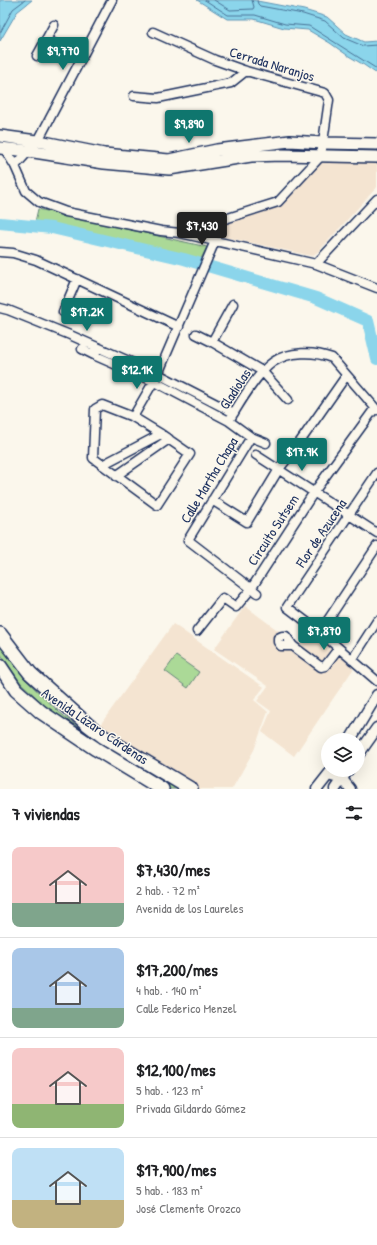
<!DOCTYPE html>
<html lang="es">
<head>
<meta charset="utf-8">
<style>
	:root { --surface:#fff; --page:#f2f2f2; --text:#202124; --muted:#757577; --line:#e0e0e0; --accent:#0f766e }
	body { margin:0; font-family:"Patrick Hand",sans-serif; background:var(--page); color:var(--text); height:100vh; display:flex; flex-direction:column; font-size:15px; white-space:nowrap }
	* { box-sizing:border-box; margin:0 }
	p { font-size:13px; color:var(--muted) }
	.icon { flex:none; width:22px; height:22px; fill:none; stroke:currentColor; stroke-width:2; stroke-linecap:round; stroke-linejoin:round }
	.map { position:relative; height:789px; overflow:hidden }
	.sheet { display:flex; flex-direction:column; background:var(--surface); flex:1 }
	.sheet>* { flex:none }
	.fabs { position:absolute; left:321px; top:733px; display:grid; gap:8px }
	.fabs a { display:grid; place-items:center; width:44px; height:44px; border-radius:50%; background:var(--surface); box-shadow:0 4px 16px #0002; font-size:20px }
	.price { position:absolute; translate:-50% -34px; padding:0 9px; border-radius:4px; background:var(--accent); color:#fff; font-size:13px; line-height:26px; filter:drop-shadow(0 1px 2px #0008) }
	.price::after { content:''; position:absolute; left:50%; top:24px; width:12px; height:9px; margin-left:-6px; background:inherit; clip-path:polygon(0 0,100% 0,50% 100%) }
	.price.selected { background:#222; color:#fff }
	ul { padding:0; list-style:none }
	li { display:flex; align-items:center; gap:12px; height:100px; padding:0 12px }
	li+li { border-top:1px solid var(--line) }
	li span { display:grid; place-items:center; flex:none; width:112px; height:80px; border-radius:8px; color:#555 }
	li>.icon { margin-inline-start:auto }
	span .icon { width:48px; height:48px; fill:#fffc; stroke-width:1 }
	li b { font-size:17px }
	h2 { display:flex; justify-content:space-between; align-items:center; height:48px; padding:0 12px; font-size:17px }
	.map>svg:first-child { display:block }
</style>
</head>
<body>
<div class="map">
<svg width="377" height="789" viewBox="0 0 377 789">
	<rect width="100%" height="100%" fill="#fbf7ec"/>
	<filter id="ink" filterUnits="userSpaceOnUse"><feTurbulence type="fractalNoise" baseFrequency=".025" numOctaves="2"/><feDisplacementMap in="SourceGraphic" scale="8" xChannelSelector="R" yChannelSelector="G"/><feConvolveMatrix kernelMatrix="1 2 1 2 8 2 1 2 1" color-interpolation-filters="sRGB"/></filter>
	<g filter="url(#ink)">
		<path fill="#f4e4d1" d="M324,159H377V187L319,251L312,256L307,255L207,233L209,227L271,209L280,205Z
			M245,606L299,646L310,631L354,668L294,756L262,732L271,711L257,701L268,686L214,649Z
			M173,624L264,687L254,700L268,712L254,750L232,789H198L100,725Z"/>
		<path fill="#abd997" stroke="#63847a" d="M38,209L207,247L200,261L35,222Z
			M0,644L25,679L58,711L99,744L177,789H166L55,715L21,683L0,653Z
			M176,656L199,672L188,688L165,671Z"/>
		<path fill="#8bd5eb" stroke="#5e93b3" d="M0,0H32L17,12L0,41Z
			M197,0H252L304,10L327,17L346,34L364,42L377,41V74L364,65L347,55L330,43L308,30L284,28L254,19H227Z"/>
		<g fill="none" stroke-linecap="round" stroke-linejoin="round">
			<path stroke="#487196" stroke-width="1" d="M205,0L228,15H255L285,24L309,26L377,69
				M214,0L230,10L253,9L254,7L252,0
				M257,0L258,4L260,6L303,14L325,21L344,38L363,46L377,45
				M0,33L13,9L25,0"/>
			<path stroke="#8bd5eb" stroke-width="12" d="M0,223L52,228L184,259L316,298L368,321L377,359"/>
			<defs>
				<path id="minor" d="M153,32L215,60L246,71L325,93L329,100L321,156L278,202L181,233
					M46,39L81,58
					M37,56L54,25
					M134,96L158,98L231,83L246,71
					M4,148L15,166L26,191L39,202L66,212L161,231L180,233L316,264L377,288
					M15,166L38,141L112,0
					M0,252L13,253L36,260L179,327
					M316,264L377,199
					M0,308L8,310L70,335L158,374L234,413
					M63,312L77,279
					M196,334L212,342L262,371L288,400
					M212,342L233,304
					M95,346L96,356L153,381L229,421L251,437L266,443
					M82,349L96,356
					M102,405L133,417L161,434L190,454L157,505L93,458L95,409Z
					M133,417L158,374L215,241
					M229,421C239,404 257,373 273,362C289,351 314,351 332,358L377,410
					M251,437L188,540L257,593
					M256,455L377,533
					M102,465L161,434
					M377,473L287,607L320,632L377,681
					M116,476L169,439
					M212,500L247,522L279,469L297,446L346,376
					M197,631L223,598L236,607L251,589L314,492L375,408
					M320,632L377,546
					M293,646H281L278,642V638L282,636H286L293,646L321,667L325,666L338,649
					M352,660L377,621"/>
				<path id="tertiary" d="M350,740L377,695
					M358,755L377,728
					M328,775L342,779L350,789
					M317,789L332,770
					M335,789L348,770"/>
				<path id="secondary" d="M0,136L44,142L104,154L169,160L217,150L290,141L323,143L377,144
					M0,148L28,151L104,163L169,169L251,156L281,155L377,157"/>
				<path id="trunk" d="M0,634L30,673L87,724L104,737L191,789
					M0,666L16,690L41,712L96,749L162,789"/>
			</defs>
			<use href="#minor" stroke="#1b2f5e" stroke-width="11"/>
			<use href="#tertiary" stroke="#1b2f5e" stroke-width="13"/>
			<use href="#secondary" stroke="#1b2f5e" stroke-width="14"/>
			<use href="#trunk" stroke="#1b2f5e" stroke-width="16"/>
			<use href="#minor" stroke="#fbf7ec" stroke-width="8"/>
			<use href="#tertiary" stroke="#fbf7ec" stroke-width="10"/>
			<use href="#secondary" stroke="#fbf7ec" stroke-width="11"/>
			<use href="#trunk" stroke="#fbf7ec" stroke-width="13"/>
		</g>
	</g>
	<g text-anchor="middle" stroke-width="3" stroke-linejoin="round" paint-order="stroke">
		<g font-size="14" fill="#1b2f5e" stroke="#fbf7ec">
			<text transform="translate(272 64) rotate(17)" y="5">Cerrada Naranjos</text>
			<text transform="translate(235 389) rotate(-57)" y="5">Gladiolas</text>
			<text transform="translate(209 480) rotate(-59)" y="5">Calle Martha Chapa</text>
			<text transform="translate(273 530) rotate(-57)" y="5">Circuito Sutsem</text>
			<text transform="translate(321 533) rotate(-56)" y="5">Flor de Azucena</text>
			<text transform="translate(95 726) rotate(34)" y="5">Avenida Lázaro Cárdenas</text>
		</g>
	</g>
</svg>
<div class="fabs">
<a><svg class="icon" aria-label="layers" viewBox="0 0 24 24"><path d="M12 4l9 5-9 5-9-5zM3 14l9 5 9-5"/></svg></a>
</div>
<b class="price" style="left:63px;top:71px">$9,770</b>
<b class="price" style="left:189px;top:144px">$9,890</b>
<b class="price selected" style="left:202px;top:246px">$7,430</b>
<b class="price" style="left:87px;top:332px">$17.2K</b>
<b class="price" style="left:137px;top:390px">$12.1K</b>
<b class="price" style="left:302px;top:472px">$17.9K</b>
<b class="price" style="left:324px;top:651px">$7,870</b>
</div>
<section class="sheet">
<h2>7 viviendas<svg class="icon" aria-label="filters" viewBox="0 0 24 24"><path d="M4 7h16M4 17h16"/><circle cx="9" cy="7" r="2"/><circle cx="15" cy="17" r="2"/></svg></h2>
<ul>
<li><span style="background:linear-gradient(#f6c9c9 70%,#7fa58c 0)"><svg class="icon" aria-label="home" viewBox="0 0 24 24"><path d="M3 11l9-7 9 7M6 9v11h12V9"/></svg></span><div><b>$7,430/mes</b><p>2 hab. · 72 m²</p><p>Avenida de los Laureles</p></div></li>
<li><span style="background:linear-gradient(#a9c7e8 75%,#7fa58c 0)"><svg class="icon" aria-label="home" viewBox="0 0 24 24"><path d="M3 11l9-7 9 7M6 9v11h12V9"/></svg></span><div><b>$17,200/mes</b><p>4 hab. · 140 m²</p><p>Calle Federico Menzel</p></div></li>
<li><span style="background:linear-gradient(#f6c9c9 70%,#8fb573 0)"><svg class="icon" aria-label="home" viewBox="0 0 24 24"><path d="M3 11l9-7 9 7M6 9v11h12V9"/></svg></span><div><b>$12,100/mes</b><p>5 hab. · 123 m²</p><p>Privada Gildardo Gómez</p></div></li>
<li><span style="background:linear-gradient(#bfe0f5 65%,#c2b280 0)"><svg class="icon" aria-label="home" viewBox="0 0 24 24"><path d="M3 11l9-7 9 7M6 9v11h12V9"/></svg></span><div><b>$17,900/mes</b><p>5 hab. · 183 m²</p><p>José Clemente Orozco</p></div></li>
</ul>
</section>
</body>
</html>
